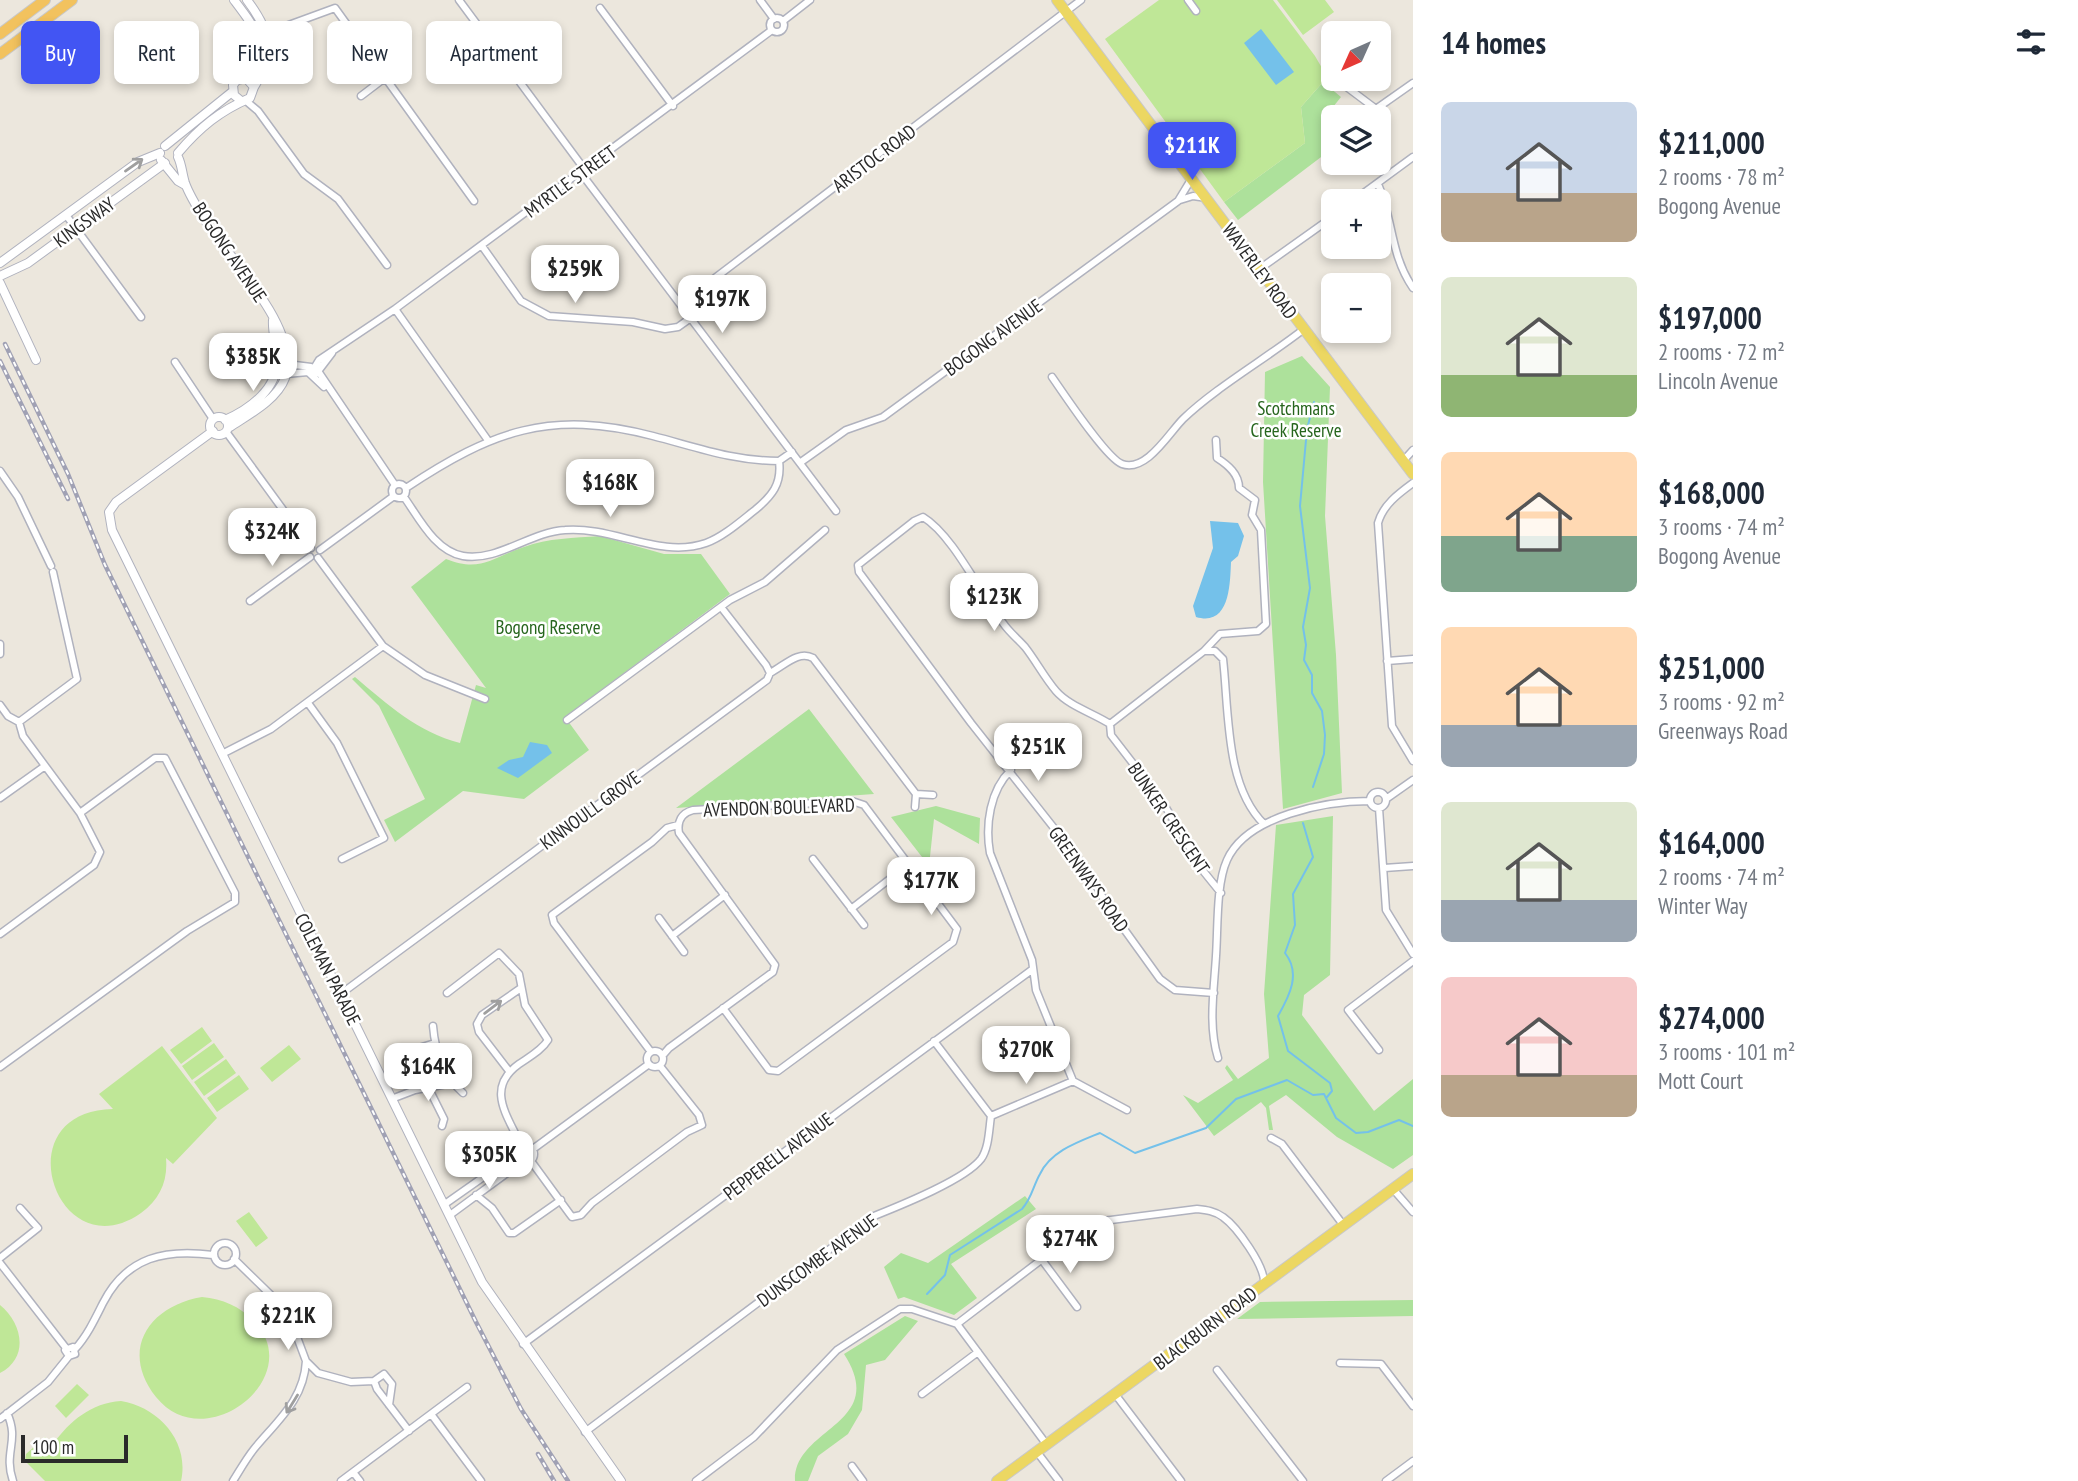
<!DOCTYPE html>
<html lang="en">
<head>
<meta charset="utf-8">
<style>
	:root { --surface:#fff; --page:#f2f2f3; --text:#1f2937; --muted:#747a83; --accent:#4255f3 }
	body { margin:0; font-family:"PT Sans Narrow",sans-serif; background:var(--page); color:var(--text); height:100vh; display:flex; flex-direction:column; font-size:26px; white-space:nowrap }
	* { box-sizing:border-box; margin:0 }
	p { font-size:23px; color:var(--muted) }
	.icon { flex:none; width:38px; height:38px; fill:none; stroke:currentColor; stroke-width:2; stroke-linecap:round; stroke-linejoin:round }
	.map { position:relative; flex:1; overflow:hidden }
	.details { display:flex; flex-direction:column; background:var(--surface); width:665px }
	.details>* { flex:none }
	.guide { position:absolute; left:21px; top:21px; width:665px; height:63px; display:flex; gap:14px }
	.needle { width:46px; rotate:225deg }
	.fabs { position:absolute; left:1321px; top:21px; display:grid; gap:14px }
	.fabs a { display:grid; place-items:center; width:70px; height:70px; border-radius:10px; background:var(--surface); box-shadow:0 4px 10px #0003; font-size:35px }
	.scale { position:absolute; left:21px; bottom:18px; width:107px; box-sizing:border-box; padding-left:7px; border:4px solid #2a2a2a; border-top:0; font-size:19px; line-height:24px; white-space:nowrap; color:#2a2a2a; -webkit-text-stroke:5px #fff; paint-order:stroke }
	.price { position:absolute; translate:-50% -60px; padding:0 16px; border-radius:14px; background:#fff; color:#222; font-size:23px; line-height:46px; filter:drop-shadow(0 2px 4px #0008) }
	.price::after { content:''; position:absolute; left:50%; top:42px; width:21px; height:16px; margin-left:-10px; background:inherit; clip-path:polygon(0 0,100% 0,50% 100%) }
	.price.active { background:var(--accent); color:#fff }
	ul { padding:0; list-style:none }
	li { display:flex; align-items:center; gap:21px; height:175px; padding:0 28px }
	li span { display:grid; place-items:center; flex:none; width:196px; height:140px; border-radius:10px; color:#555 }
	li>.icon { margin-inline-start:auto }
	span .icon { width:84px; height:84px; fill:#fffc; stroke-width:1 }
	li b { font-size:30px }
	h2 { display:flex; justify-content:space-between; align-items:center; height:84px; padding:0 28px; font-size:30px }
	.tag { padding:0 24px; border-radius:10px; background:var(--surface); box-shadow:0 4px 10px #0003; font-size:24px; line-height:63px }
	.tag.active { background:var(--accent); color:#fff }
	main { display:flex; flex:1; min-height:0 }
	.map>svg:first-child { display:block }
</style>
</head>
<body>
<main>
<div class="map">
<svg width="1413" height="1481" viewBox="0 0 1413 1481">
	<rect width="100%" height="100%" fill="#ece7dd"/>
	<path fill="#ade19b" d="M1323,82L1341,97L1321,122L1333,140V148L1238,220L1224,202L1305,143L1301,107Z
		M1302,356L1330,387L1325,516L1336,655L1342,793L1283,809L1263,482L1265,372Z
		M600,536L664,554H701L730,594L565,717L589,750L524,799L463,791L395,842L384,820L425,799L379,706L352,679L355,677C388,705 418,732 460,743L476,685L486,688L411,587L446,559C481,573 493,557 524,547C548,538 574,538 600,536Z
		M809,709L874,794L676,808Z
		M936,806L980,818L979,844L934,819L929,866L891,817Z
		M1333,816L1330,975L1304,995L1302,1015L1374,1111L1413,1079V1155L1393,1169L1337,1137L1286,1095L1269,1106L1273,1130H1269L1266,1108L1261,1102L1214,1136L1183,1095L1198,1103L1233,1080L1225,1068L1227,1065L1238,1079L1269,1058L1264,994L1276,825Z
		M1025,1196L1036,1209L951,1264L977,1298L954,1315L904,1297L898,1299L884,1267L901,1253L928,1263Z
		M1413,1300V1316L1237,1319L1260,1302Z
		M905,1316L918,1321L885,1360L866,1365L862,1410L848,1434L818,1456L808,1481H795C793,1427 890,1425 844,1354Z"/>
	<path fill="#bfe797" d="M1159,0H1273L1315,56L1322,68L1323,82L1301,107L1305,143L1224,202L1105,39Z
		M1277,0H1325L1334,12L1303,35Z
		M202,1027L212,1041L181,1064L170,1050Z
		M214,1043L224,1057L192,1080L182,1066Z
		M289,1045L301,1059L272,1082L260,1068Z
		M162,1046L217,1118L173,1164L166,1158C168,1181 160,1199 141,1213C57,1272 2,1111 113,1109L99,1094Z
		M226,1059L236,1073L204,1096L194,1082Z
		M239,1075L249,1089L217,1112L207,1098Z
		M249,1212L268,1238L256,1247L236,1221Z
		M202,1297C223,1299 239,1306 254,1321C308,1377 205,1458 156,1397C119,1350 149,1306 202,1297Z
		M0,1305C22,1323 30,1357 0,1373Z
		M77,1384L89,1395L66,1418L55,1406Z
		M121,1401C158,1407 190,1441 181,1481H45L25,1461L26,1454L45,1437L53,1444C70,1421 91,1403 121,1401Z"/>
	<path fill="#74c1ea" d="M1261,29L1294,72L1276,85L1244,43Z
		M1210,521L1238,523L1244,536L1238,556L1231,562C1230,584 1230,627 1196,617L1193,606L1213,548Z
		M530,742L547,745L552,753L518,778L497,768L509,760L523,757Z"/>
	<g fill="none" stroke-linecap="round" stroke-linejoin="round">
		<path stroke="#74c1ea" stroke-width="2" d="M1313,787L1324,754L1325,735L1322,711L1312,693V675L1304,660L1306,645L1303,627L1310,588L1300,506L1307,429L1314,402
			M1303,823L1313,857L1293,894L1295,925L1285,953C1301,973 1290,995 1278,1016L1288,1051L1330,1083L1332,1091L1327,1097
			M927,1294L945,1275L950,1255L1022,1209C1032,1198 1033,1186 1040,1174C1051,1151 1078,1142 1100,1133L1135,1153L1206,1128L1236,1099L1287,1080L1313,1095L1324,1094L1336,1118L1356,1133L1368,1132L1399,1120L1413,1126"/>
		<defs>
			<path id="minor" d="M459,0L585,170
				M760,0L774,19
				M1188,0L1196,11
				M600,8L673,106
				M770 25a7 7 0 1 1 14 0a7 7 0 1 1-14 0Z
				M783,21L810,0
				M264,34L335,8L474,201
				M1336,79L1376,109L1413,83
				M361,96L386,77
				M245,100L258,111L304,174L338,199L387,265
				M581,173L836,511
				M1378,184C1393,218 1390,255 1413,288
				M1180,200L1193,196L1207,198
				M1353,201L1413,157
				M66,215L141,317
				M482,246L521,301L549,316L633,322L665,329L678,327L692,317
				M1258,270L1334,216
				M682,303L1081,0
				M395,309L487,439
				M175,362L213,419
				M287,364L311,367L318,371L395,485
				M311,373L319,360L395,309L772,30
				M286,374L308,372L324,387
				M316,374L332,353
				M1052,377C1064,394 1106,458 1122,464C1146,473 1169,433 1183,419C1215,388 1267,358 1304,329
				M227,433L311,548
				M1403,461L1413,450
				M801,462L846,430L883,417L1178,201L1192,178
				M0,471L18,497L51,566
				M1413,483C1398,494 1383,505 1378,523L1392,726L1413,761
				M392 491a7 7 0 1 1 14 0a7 7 0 1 1-14 0Z
				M406,488C492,431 550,409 653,436C696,447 733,461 779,461
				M404,497C419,518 435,551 463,556C497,562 530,532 565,530C613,526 660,559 706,543C723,537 741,521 755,510C772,496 782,484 779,461L792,452
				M320,550L394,496
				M318,558L383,646L425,675L485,699
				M250,601L310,557
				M0,644V654
				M1204,651L1220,634L1258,631L1266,624L1261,530L1252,515L1255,500L1239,488C1239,474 1228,465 1217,458L1216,440
				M1387,661L1413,659
				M770,673C784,666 798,650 813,658L916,794
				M308,703L337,743L384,838L342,859
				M0,705L8,716L19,722L23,736L80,813
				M567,720L730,600L765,582L825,530
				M19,722L77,679L53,572
				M1110,724C1093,713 1069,706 1056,691C1044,677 1036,661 1025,647C1018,639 1009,632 1003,623C981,595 953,535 923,517L914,521L858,565L859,572L971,723L1084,866L1111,911L1160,979L1175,990L1214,993
				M222,754L271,729L383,646
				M1011,770C990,790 985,825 990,853L1032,960L1036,990L1073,1081L1127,1110
				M1370 800a8 8 0 1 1 16 0a8 8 0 1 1-16 0Z
				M0,798L45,766
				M1386,799L1413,780
				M915,807L916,794L933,795
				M1379,808L1386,910L1413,954
				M813,859L864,925
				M1384,868L1413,866
				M1221,893L1204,872L1162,801L1111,735L1110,724L1204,651H1215L1223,659C1229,711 1225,786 1264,824
				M851,909L909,864
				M659,918L684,952
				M0,934L94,865L100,852L80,813L155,758H165L235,893V902L187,931L0,1067
				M672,936L725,895
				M342,993L767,680L770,673L766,665L721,607
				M447,993L499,953L519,974L525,1005L548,1040C542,1050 529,1057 519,1064C484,1089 509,1117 521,1146
				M433,1026C435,1051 444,1076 463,1093
				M412,1050L435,1043
				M1379,1050L1348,1010L1413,961
				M647 1059a8 8 0 1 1 16 0a8 8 0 1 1-16 0Z
				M651,1052L554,923L552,915L652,842L667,828L678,825
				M663,1055L669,1048L773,972L775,965L679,833C677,822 681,813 693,810L852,801L864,805L957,929L953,942L778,1071L769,1070L723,1008
				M1218,1058C1208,1026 1214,990 1216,956C1218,929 1216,884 1227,860C1247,815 1327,801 1370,801
				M509,1071L479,1032L477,1024L482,1015L521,988
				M429,1089L444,1119L442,1126
				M394,1098L415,1090L452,1083
				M991,1116L1073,1081
				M1271,1138L1282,1144L1344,1226
				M516 1154a9 9 0 1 1 18 0a9 9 0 1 1-18 0Z
				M533,1149L649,1064
				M531,1161L569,1213L572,1217L581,1215L592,1203L687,1132L702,1125L699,1115L660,1066
				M1393,1189L1413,1212
				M476,1195L492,1208L509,1233H514L561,1200
				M445,1204L516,1154
				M450,1215L522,1162
				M214 1254a11 11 0 1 1 22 0a11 11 0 1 1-22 0Z
				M0,1258L38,1228L20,1208
				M234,1259L280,1304L294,1329L306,1361L318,1373L351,1382L374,1381L384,1374L392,1384L389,1405
				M1042,1260L1077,1307
				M0,1263L66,1348
				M957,1324L1079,1231L1103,1221L1197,1209C1206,1210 1215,1211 1223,1217C1237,1227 1265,1266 1264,1283
				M523,1344L1033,969
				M75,1349C87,1336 95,1319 103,1303C127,1256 166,1249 213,1255
				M1340,1363L1381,1364L1413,1406
				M1217,1370L1303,1481
				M374,1381L377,1389L409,1431
				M922,1394L978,1352
				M1115,1394L1181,1481
				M7,1413C20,1441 3,1452 13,1481
				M431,1414L481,1481
				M0,1419L48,1382L69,1356L75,1354L73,1347L65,1350L69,1356
				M585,1432L874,1216C899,1206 965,1180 981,1159C989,1148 989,1129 991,1116L934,1041
				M1037,1452L1059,1481
				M852,1466L863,1481
				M353,1472L360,1481
				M233,1481C240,1470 246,1459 254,1449C277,1421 304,1400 306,1361
				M341,1481L467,1387
				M696,1481L754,1437L837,1350L900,1309H912L957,1324L1047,1445
				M1386,1481L1413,1461"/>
			<path id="tertiary" d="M234,0C256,29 270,46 246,78
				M247,0C271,32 276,52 254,87
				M165,146L232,92
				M178,153C200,127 220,111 250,98L254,87L246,78L237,80L233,85L234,95L240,100
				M178,157C182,165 182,174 185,183C189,194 198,209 205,220C230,260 301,329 285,378C277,400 248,415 230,427
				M161,160L178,181L185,185
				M0,263L138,162L160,153
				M0,276L28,263L165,163
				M0,283L36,360
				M210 426a9 9 0 1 1 18 0a9 9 0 1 1-18 0Z
				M225,420C250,409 279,388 277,358C277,345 272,333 273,320
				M213,431L116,502L109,512L112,530L482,1282L621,1481"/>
			<path id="primary" d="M1057,0L1413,474
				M997,1481L1413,1174"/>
			<path id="trunk" d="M0,34L45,0
				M0,54L72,0"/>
		</defs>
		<use href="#minor" stroke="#b0b2be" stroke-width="9"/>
		<use href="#tertiary" stroke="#b0b2be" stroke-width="10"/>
		<use href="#primary" stroke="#c8c8c8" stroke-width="12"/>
		<use href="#trunk" stroke="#c8c8c8" stroke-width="12"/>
		<use href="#minor" stroke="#fff" stroke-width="6"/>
		<use href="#tertiary" stroke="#fff" stroke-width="8"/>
		<use href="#primary" stroke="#ecd762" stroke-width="10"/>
		<use href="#trunk" stroke="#f2c25e" stroke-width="10"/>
		<defs>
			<path id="rail" d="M5,344L68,474L105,565L476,1322L521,1409L568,1481
				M0,361L68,499
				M538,1454L554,1481"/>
		</defs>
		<use href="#rail" stroke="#a0a1b4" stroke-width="4.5"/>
		<use href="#rail" stroke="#fff" stroke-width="2" stroke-dasharray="5" stroke-linecap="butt"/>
	</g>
	<defs><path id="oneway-shaft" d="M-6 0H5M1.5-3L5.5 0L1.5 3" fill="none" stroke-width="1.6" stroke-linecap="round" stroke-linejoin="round" transform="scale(1.75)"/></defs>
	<g stroke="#9f9f9f">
		<use href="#oneway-shaft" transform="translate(134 165) rotate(-35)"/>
		<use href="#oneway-shaft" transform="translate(493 1007) rotate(-37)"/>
		<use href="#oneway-shaft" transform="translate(292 1404) rotate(122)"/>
	</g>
	<g text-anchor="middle" stroke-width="5" stroke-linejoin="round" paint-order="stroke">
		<g font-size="19" fill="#2a2a2a" stroke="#fff">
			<text transform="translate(874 158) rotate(-37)" y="7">ARISTOC ROAD</text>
			<text transform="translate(570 181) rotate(-36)" y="7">MYRTLE STREET</text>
			<text transform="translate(84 222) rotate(-36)" y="7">KINGSWAY</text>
			<text transform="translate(230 252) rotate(56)" y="7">BOGONG AVENUE</text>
			<text transform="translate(1260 271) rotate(54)" y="7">WAVERLEY ROAD</text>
			<text transform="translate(993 337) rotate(-36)" y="7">BOGONG AVENUE</text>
			<text transform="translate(779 807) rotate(-2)" y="7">AVENDON BOULEVARD</text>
			<text transform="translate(590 810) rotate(-36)" y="7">KINNOULL GROVE</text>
			<text transform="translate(1169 818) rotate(56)" y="7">BUNKER CRESCENT</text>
			<text transform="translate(1089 879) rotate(55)" y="7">GREENWAYS ROAD</text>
			<text transform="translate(328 969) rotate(63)" y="7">COLEMAN PARADE</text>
			<text transform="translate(778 1156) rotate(-37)" y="7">PEPPERELL AVENUE</text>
			<text transform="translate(817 1260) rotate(-36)" y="7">DUNSCOMBE AVENUE</text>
			<text transform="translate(1205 1328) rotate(-37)" y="7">BLACKBURN ROAD</text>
		</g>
		<g font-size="19" fill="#26651d" stroke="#fff">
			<text x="1296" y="415">Scotchmans<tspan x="1296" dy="22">Creek Reserve</tspan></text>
			<text x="548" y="634">Bogong Reserve</text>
		</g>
	</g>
</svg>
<div class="fabs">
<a><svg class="needle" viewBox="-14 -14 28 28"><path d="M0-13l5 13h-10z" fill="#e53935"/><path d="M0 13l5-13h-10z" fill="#747a83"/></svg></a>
<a><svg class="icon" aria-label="layers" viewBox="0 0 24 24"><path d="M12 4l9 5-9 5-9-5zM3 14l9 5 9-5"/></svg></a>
<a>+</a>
<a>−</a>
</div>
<div class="scale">100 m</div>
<b class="price active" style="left:1192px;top:182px">$211K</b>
<b class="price" style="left:575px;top:305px">$259K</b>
<b class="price" style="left:722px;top:335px">$197K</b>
<b class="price" style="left:253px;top:393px">$385K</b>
<b class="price" style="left:610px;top:519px">$168K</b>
<b class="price" style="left:272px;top:568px">$324K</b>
<b class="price" style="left:994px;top:633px">$123K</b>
<b class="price" style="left:1038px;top:783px">$251K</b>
<b class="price" style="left:931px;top:917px">$177K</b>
<b class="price" style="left:1026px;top:1086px">$270K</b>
<b class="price" style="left:428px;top:1103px">$164K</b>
<b class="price" style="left:489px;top:1191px">$305K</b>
<b class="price" style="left:1070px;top:1275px">$274K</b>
<b class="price" style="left:288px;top:1352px">$221K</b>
<div class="guide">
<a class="tag active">Buy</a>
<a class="tag">Rent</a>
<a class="tag">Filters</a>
<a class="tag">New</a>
<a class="tag">Apartment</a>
</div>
</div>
<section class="details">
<h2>14 homes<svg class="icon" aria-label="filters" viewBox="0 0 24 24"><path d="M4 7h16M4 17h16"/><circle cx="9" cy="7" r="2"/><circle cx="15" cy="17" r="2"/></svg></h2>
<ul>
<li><span style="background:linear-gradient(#c9d6e8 65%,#b9a48a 0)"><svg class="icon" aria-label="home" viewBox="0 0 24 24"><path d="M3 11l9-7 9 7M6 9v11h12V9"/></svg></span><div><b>$211,000</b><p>2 rooms · 78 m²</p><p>Bogong Avenue</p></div></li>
<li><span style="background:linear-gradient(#dfe7d0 70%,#8fb573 0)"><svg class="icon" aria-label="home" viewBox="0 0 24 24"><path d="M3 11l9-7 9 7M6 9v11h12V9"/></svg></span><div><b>$197,000</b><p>2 rooms · 72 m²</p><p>Lincoln Avenue</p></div></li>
<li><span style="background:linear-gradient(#ffd9b3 60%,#7fa58c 0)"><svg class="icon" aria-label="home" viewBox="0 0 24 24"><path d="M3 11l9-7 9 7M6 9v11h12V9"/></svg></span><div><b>$168,000</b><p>3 rooms · 74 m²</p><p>Bogong Avenue</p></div></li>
<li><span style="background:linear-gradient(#ffd9b3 70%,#9aa5b1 0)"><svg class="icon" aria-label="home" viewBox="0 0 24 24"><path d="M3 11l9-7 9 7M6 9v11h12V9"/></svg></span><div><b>$251,000</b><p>3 rooms · 92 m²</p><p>Greenways Road</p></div></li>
<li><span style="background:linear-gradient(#dfe7d0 70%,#9aa5b1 0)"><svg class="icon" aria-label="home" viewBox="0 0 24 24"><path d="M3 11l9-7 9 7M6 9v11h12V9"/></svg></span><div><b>$164,000</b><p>2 rooms · 74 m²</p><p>Winter Way</p></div></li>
<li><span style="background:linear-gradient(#f6c9c9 70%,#b9a48a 0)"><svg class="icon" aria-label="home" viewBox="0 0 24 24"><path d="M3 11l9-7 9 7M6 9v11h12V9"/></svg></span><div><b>$274,000</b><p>3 rooms · 101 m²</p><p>Mott Court</p></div></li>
</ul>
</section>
</main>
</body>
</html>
